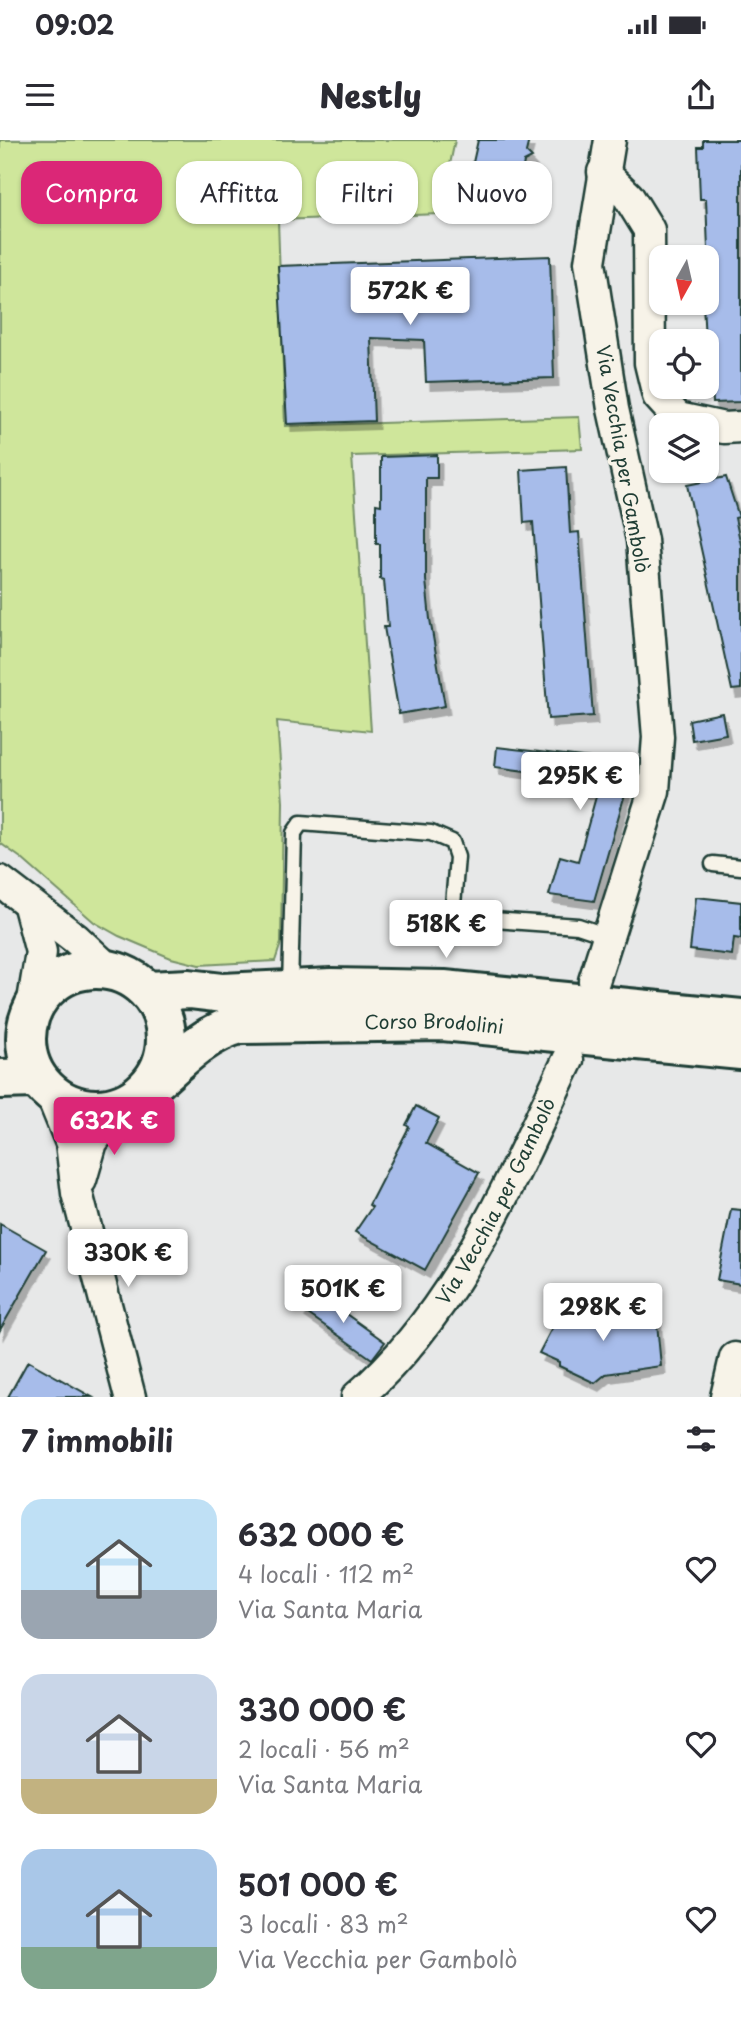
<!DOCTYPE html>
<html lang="it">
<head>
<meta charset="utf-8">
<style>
	:root { --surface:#fff; --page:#f7f7f7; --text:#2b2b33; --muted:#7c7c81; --accent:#db2777 }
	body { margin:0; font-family:"Playpen Sans",sans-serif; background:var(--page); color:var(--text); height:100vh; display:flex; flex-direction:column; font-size:26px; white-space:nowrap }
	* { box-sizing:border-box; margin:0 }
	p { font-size:23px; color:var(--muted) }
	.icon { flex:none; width:38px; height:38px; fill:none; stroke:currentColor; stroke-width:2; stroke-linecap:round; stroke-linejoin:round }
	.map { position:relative; height:1257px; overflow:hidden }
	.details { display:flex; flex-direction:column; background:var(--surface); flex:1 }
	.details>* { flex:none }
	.top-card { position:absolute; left:21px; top:21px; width:700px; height:63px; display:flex; gap:14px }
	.needle { width:46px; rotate:188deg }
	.fabs { position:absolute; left:649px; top:105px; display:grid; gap:14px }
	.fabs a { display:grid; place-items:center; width:70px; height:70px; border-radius:14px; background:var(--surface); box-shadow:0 2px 5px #0004; font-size:35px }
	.price { position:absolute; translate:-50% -60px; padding:0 16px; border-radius:7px; background:#fff; color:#222; font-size:23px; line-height:46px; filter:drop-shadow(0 2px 4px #0008) }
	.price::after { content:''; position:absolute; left:50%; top:42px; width:21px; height:16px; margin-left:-10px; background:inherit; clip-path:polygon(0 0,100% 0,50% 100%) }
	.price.current { background:var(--accent); color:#fff }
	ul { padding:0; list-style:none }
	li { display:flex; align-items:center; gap:21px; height:175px; padding:0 21px }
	li span { display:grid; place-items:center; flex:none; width:196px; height:140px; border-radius:21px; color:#555 }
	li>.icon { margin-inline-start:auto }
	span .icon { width:84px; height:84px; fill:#fffc; stroke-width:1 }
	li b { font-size:30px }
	h2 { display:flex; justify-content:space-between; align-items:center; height:84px; padding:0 21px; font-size:30px }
	.chip { padding:0 24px; border-radius:21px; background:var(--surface); box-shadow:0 2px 5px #0004; font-size:24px; line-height:63px }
	.chip.current { background:var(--accent); color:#fff }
	.status { display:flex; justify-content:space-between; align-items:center; height:49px; padding:0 35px; background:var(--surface); direction:ltr }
	.status svg { height:19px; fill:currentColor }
	header { display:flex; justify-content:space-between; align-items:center; height:91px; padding:0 21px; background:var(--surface); font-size:32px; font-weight:800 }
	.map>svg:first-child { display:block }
</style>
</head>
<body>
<div class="status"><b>09:02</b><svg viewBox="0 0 49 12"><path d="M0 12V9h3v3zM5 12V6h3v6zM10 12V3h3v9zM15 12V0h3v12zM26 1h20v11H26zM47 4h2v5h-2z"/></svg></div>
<header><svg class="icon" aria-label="menu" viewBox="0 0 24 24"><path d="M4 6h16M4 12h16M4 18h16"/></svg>Nestly<svg class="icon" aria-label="share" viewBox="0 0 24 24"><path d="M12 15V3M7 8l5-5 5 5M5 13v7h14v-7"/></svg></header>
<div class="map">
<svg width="741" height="1257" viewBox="0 0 741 1257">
	<defs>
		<filter id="shadow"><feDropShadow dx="4.5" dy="8" stdDeviation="0" flood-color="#0004"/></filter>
	</defs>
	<rect width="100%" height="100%" fill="#e7e8e8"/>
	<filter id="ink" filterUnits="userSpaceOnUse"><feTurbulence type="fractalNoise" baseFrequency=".0143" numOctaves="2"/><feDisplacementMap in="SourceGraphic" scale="14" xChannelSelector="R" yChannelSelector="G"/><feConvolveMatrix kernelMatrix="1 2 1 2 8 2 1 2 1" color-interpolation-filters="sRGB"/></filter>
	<g filter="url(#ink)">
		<path fill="#cfe69b" stroke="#779268" stroke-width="2" d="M0,0H455L440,74L278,80L285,286L579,277L582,309L352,316L371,591L277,581L283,662L281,803L275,821L199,825L171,818L119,796L94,782L21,718L0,703Z"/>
		<path fill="#a7bcea" stroke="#1f3d34" stroke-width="2" filter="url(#shadow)" d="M478,0H529L526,12L532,18L524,22L517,55L468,45Z
			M703,0H741V262L713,263L710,212H707L705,201L703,163L710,161L706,59H700L698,7H703Z
			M550,116L554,238L426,242L424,200L371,198L374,281L287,284L278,126Z
			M437,315V338H426V440L430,479L445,566L399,574L384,487H388L384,440L380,439V404H376V364L381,365V317Z
			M566,327L570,393L579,392L593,576L548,579L533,382L524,383L521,330Z
			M726,337L739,377L735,378L741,405V549L732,550L687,345Z
			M722,573L726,594L692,600L689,580Z
			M497,607L634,623L594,761L549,755L560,716L578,721L597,653L578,648L580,638L495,627Z
			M696,757L741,762V799L734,798L732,815L690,810Z
			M416,966L439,978L426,1003L479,1033L425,1130L355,1092L372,1067L369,1065L409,987L406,985Z
			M731,1069L741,1070V1144L717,1140Z
			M0,1084L46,1110L0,1190Z
			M314,1151L385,1202L372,1219L301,1169Z
			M563,1167L577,1174L582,1170L590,1175L633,1171V1175L656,1173L661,1226L606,1234L595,1243L559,1226V1222L539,1213Z
			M28,1221L92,1257H8Z"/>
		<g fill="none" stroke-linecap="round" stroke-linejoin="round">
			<defs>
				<path id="service" d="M713,724L741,727
					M290,848L294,693L301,683L431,693L452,702L457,717L452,777L578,786L608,796"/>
				<g id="minor">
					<path d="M603,32L628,56L649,90L650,223L658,256L678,278L724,288L741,287"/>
					<path d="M0,741L76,799L108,829"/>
					<path d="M29,766L41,812L32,867"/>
					<path d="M594,841L654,651L658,597L642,400L613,269L590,122L610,0"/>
					<path d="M51,954L71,1003L77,1053L130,1257"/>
					<path d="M81,1040L92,1002L120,966"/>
					<path id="s1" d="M357,1257C459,1170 511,1038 568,920"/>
					<path d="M726,1257L735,1218"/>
				</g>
				<g id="secondary">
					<circle cx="96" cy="899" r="70"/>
					<path d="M148,851L189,849L223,853L331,848L444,850L741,879"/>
					<path d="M0,939L36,938"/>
					<path id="s2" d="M149,947C177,923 204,893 240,884L443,881L741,910"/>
				</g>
			</defs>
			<use href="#service" stroke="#1f3d34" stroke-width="19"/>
			<use href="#minor" stroke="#1f3d34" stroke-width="35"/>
			<use href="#secondary" stroke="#1f3d34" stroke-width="44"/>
			<use href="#service" stroke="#f7f3e8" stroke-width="14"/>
			<use href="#minor" stroke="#f7f3e8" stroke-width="30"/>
			<use href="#secondary" stroke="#f7f3e8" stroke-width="38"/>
		</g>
	</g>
	<g text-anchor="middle" stroke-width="7" stroke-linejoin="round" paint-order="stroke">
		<g font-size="19" fill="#1f3d34" stroke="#f7f3e8">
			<text transform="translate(623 319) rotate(80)" y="7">Via Vecchia per Gambolò</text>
			<text dy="7" stroke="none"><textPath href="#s2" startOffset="306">Corso Brodolini</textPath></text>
			<text dy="7" stroke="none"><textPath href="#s1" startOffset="242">Via Vecchia per Gambolò</textPath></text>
		</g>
	</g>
</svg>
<div class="fabs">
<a><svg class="needle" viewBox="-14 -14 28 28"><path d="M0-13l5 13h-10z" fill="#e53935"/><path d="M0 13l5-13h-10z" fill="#7c7c81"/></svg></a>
<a><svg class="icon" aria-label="locate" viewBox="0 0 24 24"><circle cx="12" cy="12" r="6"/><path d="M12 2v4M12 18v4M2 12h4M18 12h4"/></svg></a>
<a><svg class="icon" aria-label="layers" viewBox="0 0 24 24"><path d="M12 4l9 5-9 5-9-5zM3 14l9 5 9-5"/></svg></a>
</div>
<b class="price" style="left:410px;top:187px">572K €</b>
<b class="price" style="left:580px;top:672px">295K €</b>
<b class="price" style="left:446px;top:820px">518K €</b>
<b class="price current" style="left:114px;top:1017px">632K €</b>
<b class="price" style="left:128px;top:1149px">330K €</b>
<b class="price" style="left:343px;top:1185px">501K €</b>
<b class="price" style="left:603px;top:1203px">298K €</b>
<div class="top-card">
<a class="chip current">Compra</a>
<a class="chip">Affitta</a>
<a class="chip">Filtri</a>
<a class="chip">Nuovo</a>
</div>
</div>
<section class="details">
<h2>7 immobili<svg class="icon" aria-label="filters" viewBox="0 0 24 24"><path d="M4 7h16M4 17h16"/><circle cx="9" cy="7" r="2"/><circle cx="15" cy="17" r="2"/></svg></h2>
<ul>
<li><span style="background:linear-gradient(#bfe0f5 65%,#9aa5b1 0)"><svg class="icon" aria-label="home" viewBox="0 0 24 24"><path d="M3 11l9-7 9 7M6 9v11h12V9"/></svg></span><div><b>632 000 €</b><p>4 locali · 112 m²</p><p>Via Santa Maria</p></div><svg class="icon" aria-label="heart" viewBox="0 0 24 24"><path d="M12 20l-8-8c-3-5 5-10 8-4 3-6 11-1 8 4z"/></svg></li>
<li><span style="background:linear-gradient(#c9d6e8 75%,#c2b280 0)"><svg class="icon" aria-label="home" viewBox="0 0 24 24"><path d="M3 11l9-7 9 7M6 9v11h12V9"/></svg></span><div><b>330 000 €</b><p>2 locali · 56 m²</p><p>Via Santa Maria</p></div><svg class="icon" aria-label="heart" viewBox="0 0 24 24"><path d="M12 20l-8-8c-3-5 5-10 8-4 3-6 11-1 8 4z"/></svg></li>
<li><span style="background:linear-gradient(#a9c7e8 70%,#7fa58c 0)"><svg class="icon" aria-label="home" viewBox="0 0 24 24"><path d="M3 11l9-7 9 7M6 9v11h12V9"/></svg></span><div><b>501 000 €</b><p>3 locali · 83 m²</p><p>Via Vecchia per Gambolò</p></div><svg class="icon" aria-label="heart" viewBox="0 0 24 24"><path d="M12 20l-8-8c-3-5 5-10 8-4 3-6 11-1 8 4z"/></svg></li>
</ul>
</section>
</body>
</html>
